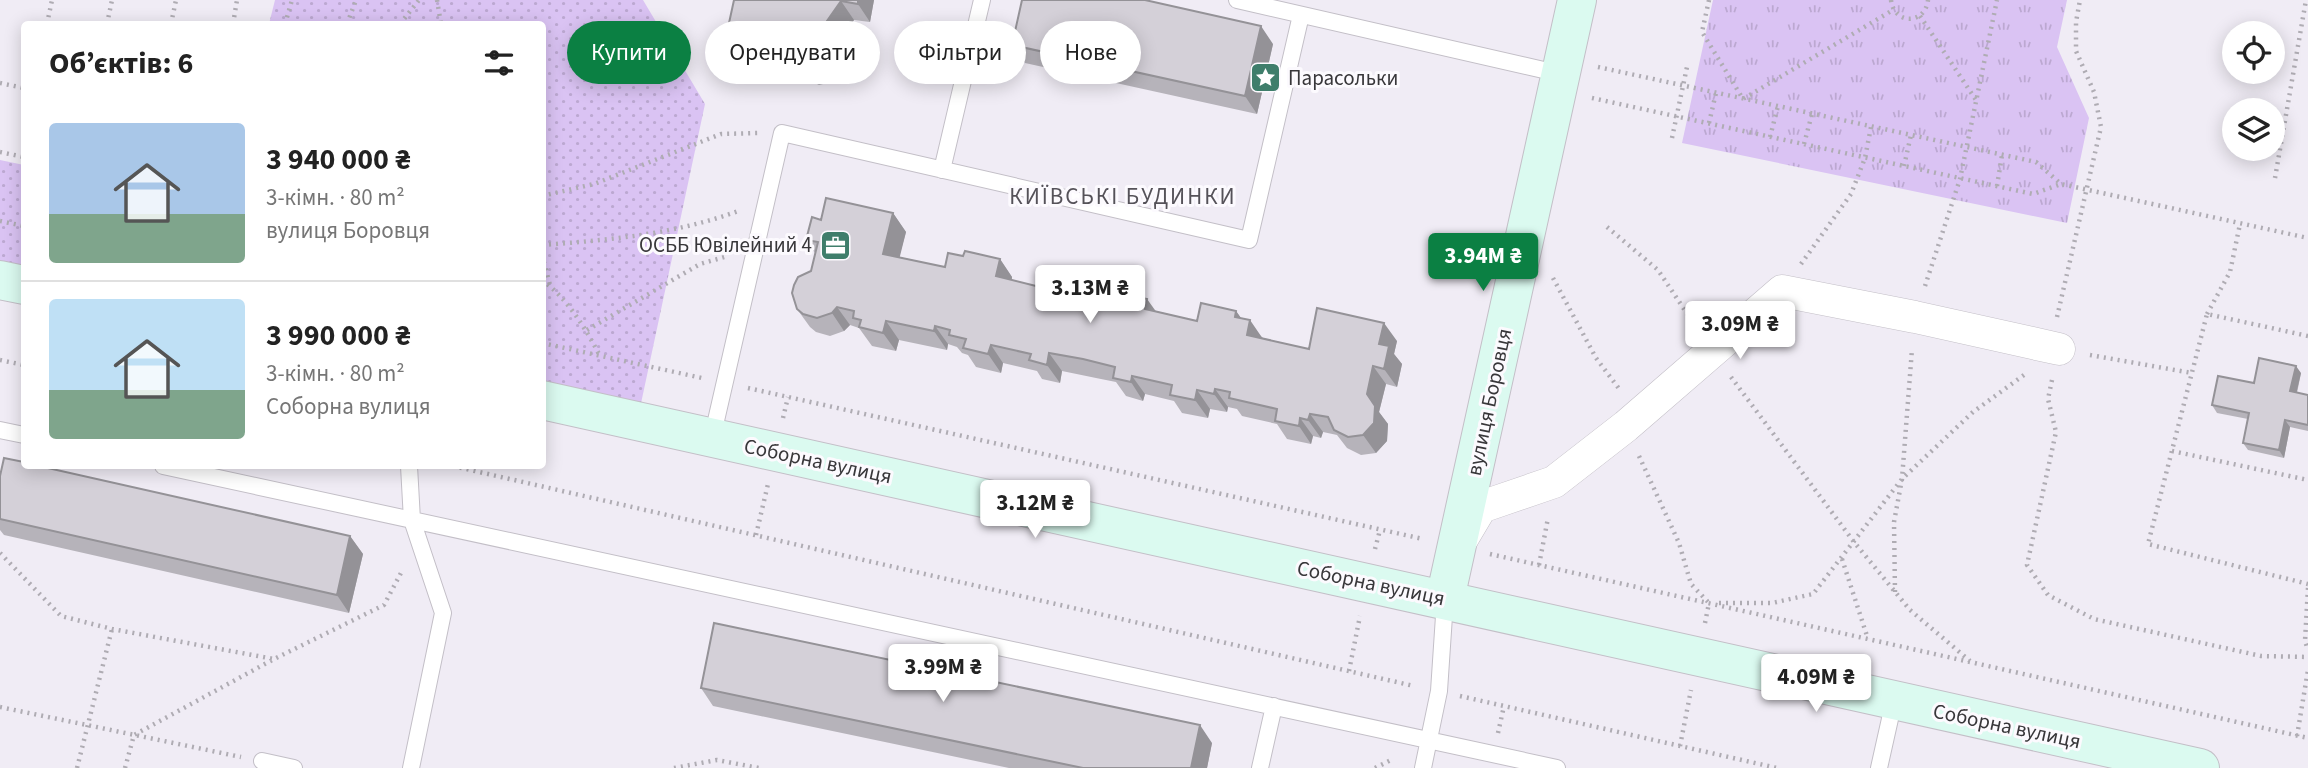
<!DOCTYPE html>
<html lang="uk">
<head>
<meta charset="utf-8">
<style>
	:root { --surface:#fff; --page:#f2f2f2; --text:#222; --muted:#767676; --line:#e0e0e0; --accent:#0b8043 }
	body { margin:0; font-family:"Source Sans 3",sans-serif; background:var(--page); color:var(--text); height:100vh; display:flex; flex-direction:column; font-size:26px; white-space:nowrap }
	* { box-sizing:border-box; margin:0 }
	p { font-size:23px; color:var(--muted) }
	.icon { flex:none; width:38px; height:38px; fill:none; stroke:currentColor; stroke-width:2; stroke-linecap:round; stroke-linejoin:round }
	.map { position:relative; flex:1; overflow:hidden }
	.sheet { position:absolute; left:21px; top:21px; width:525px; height:448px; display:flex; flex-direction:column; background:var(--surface); border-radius:7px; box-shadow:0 4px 18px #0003 }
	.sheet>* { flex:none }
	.top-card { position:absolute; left:567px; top:21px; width:665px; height:63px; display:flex; gap:14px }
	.tools { position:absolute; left:2222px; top:21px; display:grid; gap:14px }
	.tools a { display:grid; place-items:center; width:63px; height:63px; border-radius:50%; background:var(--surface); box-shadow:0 4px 18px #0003; font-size:35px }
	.price { position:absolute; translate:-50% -60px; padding:0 16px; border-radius:7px; background:#fff; color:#222; font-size:23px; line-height:46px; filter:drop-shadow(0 2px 4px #0008) }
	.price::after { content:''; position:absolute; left:50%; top:42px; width:21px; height:16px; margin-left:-10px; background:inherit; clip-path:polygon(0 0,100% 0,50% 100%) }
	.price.active { background:var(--accent); color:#fff }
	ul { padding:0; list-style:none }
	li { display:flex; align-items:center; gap:21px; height:175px; padding:0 28px }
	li+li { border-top:2px solid var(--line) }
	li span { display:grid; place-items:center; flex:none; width:196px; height:140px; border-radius:7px; color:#555 }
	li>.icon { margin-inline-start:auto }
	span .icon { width:84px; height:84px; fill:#fffc; stroke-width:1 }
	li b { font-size:30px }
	h2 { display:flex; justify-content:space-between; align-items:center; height:84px; padding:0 28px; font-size:30px }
	.pill { padding:0 24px; border-radius:32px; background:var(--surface); box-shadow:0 4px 18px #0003; font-size:24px; line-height:63px }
	.pill.active { background:var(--accent); color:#fff }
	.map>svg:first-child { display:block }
</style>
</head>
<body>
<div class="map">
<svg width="2308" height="768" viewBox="0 0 2308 768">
	<defs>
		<pattern id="grass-dots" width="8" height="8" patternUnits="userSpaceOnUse" patternTransform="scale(1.75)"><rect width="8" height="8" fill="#dac3f3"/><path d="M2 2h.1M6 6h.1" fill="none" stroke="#bca8d1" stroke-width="1.8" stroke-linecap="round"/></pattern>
		<pattern id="park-tufts" width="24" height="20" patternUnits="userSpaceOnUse" patternTransform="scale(1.75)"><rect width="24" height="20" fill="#dac3f3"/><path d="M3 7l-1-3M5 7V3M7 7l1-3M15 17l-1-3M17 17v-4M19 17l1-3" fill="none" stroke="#bca8d1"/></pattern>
	</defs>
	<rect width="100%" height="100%" fill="#f0ecf5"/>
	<path fill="url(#grass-dots)" d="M275,0H643L705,104L637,422L543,400L542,24H269Z
		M0,160L24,165V285L0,280Z"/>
	<path fill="url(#park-tufts)" d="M1713,0H2067L2057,47L2089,118L2067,223L1682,143Z"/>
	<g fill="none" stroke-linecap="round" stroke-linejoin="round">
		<defs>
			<path id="lane" d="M1237,0L1561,74
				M942,170L982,0
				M0,430L24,435
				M712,438L782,133L1249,240L1301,15
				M163,466L1557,768
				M409,466L412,520L443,613L411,768
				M262,761L294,768
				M1260,768L1274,706
				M1423,768L1439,691L1445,601
				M1879,768L1894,701"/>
			<path id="street" d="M1462,539L1481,507L1554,482L1626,426L1782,291L1915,317L2059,349"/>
			<path id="secondary" d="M0,280L24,285
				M542,400L2200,768
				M1445,599L1577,0"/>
		</defs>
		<use href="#lane" stroke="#c3bfc7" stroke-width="18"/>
		<use href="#street" stroke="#c3bfc7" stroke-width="33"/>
		<use href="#secondary" stroke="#c3bfc7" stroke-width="40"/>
		<path stroke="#afacb3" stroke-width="4.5" stroke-dasharray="2 5" stroke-linecap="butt" d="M437,0L441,24
			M1709,0L1702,32L1743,99L1893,10
			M1891,0C1894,25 1925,25 1928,0
			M1920,16L1976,100
			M47,24L52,0
			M107,24L112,0
			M171,24L176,0
			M233,24L237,0
			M285,24L292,0
			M347,24L356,0
			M400,24L419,0
			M1598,67L2036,162L2061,184L2308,238
			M0,83L24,88
			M1592,98L2033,194L2061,184
			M1709,123L1716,93
			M1770,137L1778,106
			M1672,138L1687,67
			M1804,144L1812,114
			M0,152L24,157
			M1904,166L1911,135
			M2275,178L2306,0
			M1997,186L2002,155
			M542,196L594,184L721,134L758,133
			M0,221L24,226
			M1607,227L1658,270L1694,324
			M542,245C610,240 677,234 741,210
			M542,255L550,285
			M1801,264L1851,194L1865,158L1871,127
			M1553,278L1596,358L1620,390
			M542,280C567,298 586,329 600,356
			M1925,286L1960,179L1997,0
			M2207,314L2230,272L2240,224
			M2057,317L2101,127L2094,92L2076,51V22L2080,0
			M587,330L700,264L728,256
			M2308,336L2207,314L2148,544L2308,584
			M542,343L702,378
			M2090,355L2192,373
			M0,360L24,365
			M1731,377L1854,542L1910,610L1970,661
			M2052,380L2048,399L2056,432L2027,565L2048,595L2094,619L2261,656L2308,657
			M748,388L1423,539
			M783,418L788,397
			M2172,451L2308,480
			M1639,456L1679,543L1691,584L1708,602
			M453,466L1414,686
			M756,535L768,484
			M1375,549L1380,530
			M0,553L61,616L112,629L274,659
			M1490,554L2308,738
			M1842,559L1868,639
			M1539,565L1548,518
			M2308,588L2305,641L2308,650
			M1895,592L1894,522L1902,479L1912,349
			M1719,603H1772L1813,594L1902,479L1973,412L2024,375
			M1705,623L1709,603
			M1349,671L1360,616
			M1460,696L1777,768
			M0,707L241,757
			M1498,733L1504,706
			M2297,736L2308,670
			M1680,746L1691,690
			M77,768L112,629
			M125,768L134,735L274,659L384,605L402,571
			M674,768L717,760L759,768
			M1375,768L1393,759"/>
		<use href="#lane" stroke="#fff" stroke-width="16"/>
		<use href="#street" stroke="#fff" stroke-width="32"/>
		<use href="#secondary" stroke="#dbfaf0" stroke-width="38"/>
	</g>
	<path fill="#b6b3ba" d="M734,0H874L870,22L854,20L835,46L832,75L827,83L819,85L811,81L759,72L746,54Z
		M1273,44L1257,114L1025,63L1012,45Z
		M893,213L906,232L899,257L945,267L963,256L1000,259L1012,277V280L1095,302L1156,311L1197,321L1236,311L1241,318L1263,338L1309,349L1397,341L1394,354L1402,364L1397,387L1386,384L1379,412L1388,424L1387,441L1376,453L1361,455L1347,448L1337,435L1323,432L1321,438L1313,436L1311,444L1287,439L1277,424L1242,416L1237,409L1228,407L1227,412L1210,409L1208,418L1182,413L1174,401L1145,394L1143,401L1126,396L1116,382L1096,378L1062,371L1060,383L1042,379L1037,371L1003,363L1001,373L976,367L968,355L962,353L957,347L948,344L947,350L899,340L896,351L872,346L859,328L850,325L844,331L830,336L816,332L810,327L797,309L811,271L815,253L806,240L821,220Z
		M2301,373L2297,393L2308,395V431L2290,427L2284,458L2248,450L2243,443L2248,419L2217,413L2212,405L2254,383Z
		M0,476L350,536L363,554L349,613L4,535L0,530Z
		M701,688L1212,743L1207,768H1009L713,706Z"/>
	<path fill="#949297" d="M858,0H874L870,22L858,4Z
		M841,1L854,20L835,46L832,75L827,83L814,64L822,28Z
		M1261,26L1273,44L1257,114L1245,96Z
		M893,213L906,232L896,272L883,254Z
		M1000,259L1012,277L1009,295L996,276Z
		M1083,286L1096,304L1080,300Z
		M1147,299L1160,317L1145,309Z
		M837,307L850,325L844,331L832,313Z
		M1236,311L1248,328L1250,320L1263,339L1260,353L1235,317Z
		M886,321L899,340L896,351L883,333Z
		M1384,323L1397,341L1394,354L1402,364L1397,387L1384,369L1379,344Z
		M935,326L948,344L947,350L934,331Z
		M991,345L1003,363L1001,373L988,354Z
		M1049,353L1062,371L1060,383L1047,365Z
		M1373,366L1386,384L1379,412L1388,424L1387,441L1376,453L1363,435L1367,394Z
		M2296,366L2301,373L2295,399L2290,391Z
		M1132,376L1145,394L1143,401L1131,382Z
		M1215,389L1228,407L1227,412L1214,394Z
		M1197,390L1210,409L1208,418L1195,400Z
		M1310,414L1323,432L1321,438L1308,420Z
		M1300,418L1313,436L1311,444L1299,426Z
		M2285,420L2290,427L2284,458L2279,450Z
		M350,536L363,554L349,613L337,595Z
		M1200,725L1212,743L1207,768H1191Z"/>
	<path fill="#d4d0d8" stroke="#949297" stroke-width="2" d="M734,0H858V4L841,1L822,28L819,56L814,64L806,67L798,63L746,54L729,23Z
		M1022,0H1145L1261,26L1245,96L1012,45Z
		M826,198L893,213L883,254L945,267L948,253L963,256L965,251L1000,259L996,276L1048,289L1051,278L1083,286L1080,300L1111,305L1114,292L1147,299L1145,309L1197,321L1201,303L1236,311L1235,317L1250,320L1247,335L1309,349L1317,308L1384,323L1379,344L1389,346L1384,369L1373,366L1367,394L1375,406L1374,423L1363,435L1348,437L1334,430L1328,417L1310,414L1308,420L1300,418L1299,426L1275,421L1277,409L1229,398L1230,392L1215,389L1214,394L1197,390L1195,400L1170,395L1172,385L1132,376L1131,382L1113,378L1115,367L1083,359L1049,353L1047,365L1029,360L1031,354L991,345L988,354L963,348L966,339L949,335L950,330L935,326L934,331L886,321L883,333L859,327L861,320L853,318L854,311L837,307L832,313L817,318L803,314L797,309L792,293L794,285L798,277L811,271L818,242L806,240L812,217L821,220Z
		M2259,358L2296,366L2290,391L2308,395V425L2285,420L2279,450L2243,443L2249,413L2212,405L2218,376L2254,383Z
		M4,458L24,462V466H39L350,536L337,595L0,519V476Z
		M714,623L1200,725L1191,768H1083L701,688Z"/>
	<defs>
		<symbol id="sight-square" viewBox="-11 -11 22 22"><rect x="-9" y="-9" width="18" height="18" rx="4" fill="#3f7e6b" stroke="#fcfafe"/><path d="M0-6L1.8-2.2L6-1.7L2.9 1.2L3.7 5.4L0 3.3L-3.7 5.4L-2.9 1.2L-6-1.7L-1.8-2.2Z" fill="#fff"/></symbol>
		<symbol id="office-square" viewBox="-11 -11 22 22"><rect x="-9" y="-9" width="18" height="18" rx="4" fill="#3f7e6b" stroke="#fcfafe"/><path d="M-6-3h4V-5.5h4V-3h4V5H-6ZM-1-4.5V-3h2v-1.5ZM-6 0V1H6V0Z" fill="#fff"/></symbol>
	</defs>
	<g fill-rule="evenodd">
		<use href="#sight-square" x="1248" y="60" width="35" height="35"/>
		<use href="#office-square" x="818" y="228" width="35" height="35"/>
	</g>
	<g text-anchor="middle" stroke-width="6" stroke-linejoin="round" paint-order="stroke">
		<g font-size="21" fill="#38373a" stroke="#fcfafe" text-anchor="start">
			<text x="1288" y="85">Парасольки</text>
			<text x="812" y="252" text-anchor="end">ОСББ Ювілейний 4</text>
		</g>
		<g font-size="21" fill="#38373a" stroke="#fcfafe">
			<text transform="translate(1489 402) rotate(-78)" y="7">вулиця Боровця</text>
			<text transform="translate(818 461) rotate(12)" y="7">Соборна вулиця</text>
			<text transform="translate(1371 583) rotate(12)" y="7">Соборна вулиця</text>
			<text transform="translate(2007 726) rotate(12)" y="7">Соборна вулиця</text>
		</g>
		<g font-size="23" letter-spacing="2" fill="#555259" stroke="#fcfafe">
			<text x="1123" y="204">КИЇВСЬКІ БУДИНКИ</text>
		</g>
	</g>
</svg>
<div class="tools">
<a><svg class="icon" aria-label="locate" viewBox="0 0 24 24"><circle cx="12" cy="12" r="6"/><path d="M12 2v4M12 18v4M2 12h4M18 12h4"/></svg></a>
<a><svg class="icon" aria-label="layers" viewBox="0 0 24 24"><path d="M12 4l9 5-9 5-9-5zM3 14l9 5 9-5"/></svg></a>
</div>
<b class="price active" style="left:1483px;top:293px">3.94M ₴</b>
<b class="price" style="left:1090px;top:325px">3.13M ₴</b>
<b class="price" style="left:1740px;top:361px">3.09M ₴</b>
<b class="price" style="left:1035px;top:540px">3.12M ₴</b>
<b class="price" style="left:943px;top:704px">3.99M ₴</b>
<b class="price" style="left:1816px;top:714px">4.09M ₴</b>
<div class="top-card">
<a class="pill active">Купити</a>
<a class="pill">Орендувати</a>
<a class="pill">Фільтри</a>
<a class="pill">Нове</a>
</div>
<section class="sheet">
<h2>Об’єктів: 6<svg class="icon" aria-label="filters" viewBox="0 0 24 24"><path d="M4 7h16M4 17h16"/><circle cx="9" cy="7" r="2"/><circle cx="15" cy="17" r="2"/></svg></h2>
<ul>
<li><span style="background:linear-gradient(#a9c7e8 65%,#7fa58c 0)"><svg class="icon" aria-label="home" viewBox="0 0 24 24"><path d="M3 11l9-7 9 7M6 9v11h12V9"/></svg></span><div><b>3 940 000 ₴</b><p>3-кімн. · 80 m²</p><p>вулиця Боровця</p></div></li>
<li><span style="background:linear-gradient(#bfe0f5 65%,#7fa58c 0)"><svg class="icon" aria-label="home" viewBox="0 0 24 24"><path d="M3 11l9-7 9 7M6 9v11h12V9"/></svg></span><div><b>3 990 000 ₴</b><p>3-кімн. · 80 m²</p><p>Соборна вулиця</p></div></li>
</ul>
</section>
</div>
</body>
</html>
